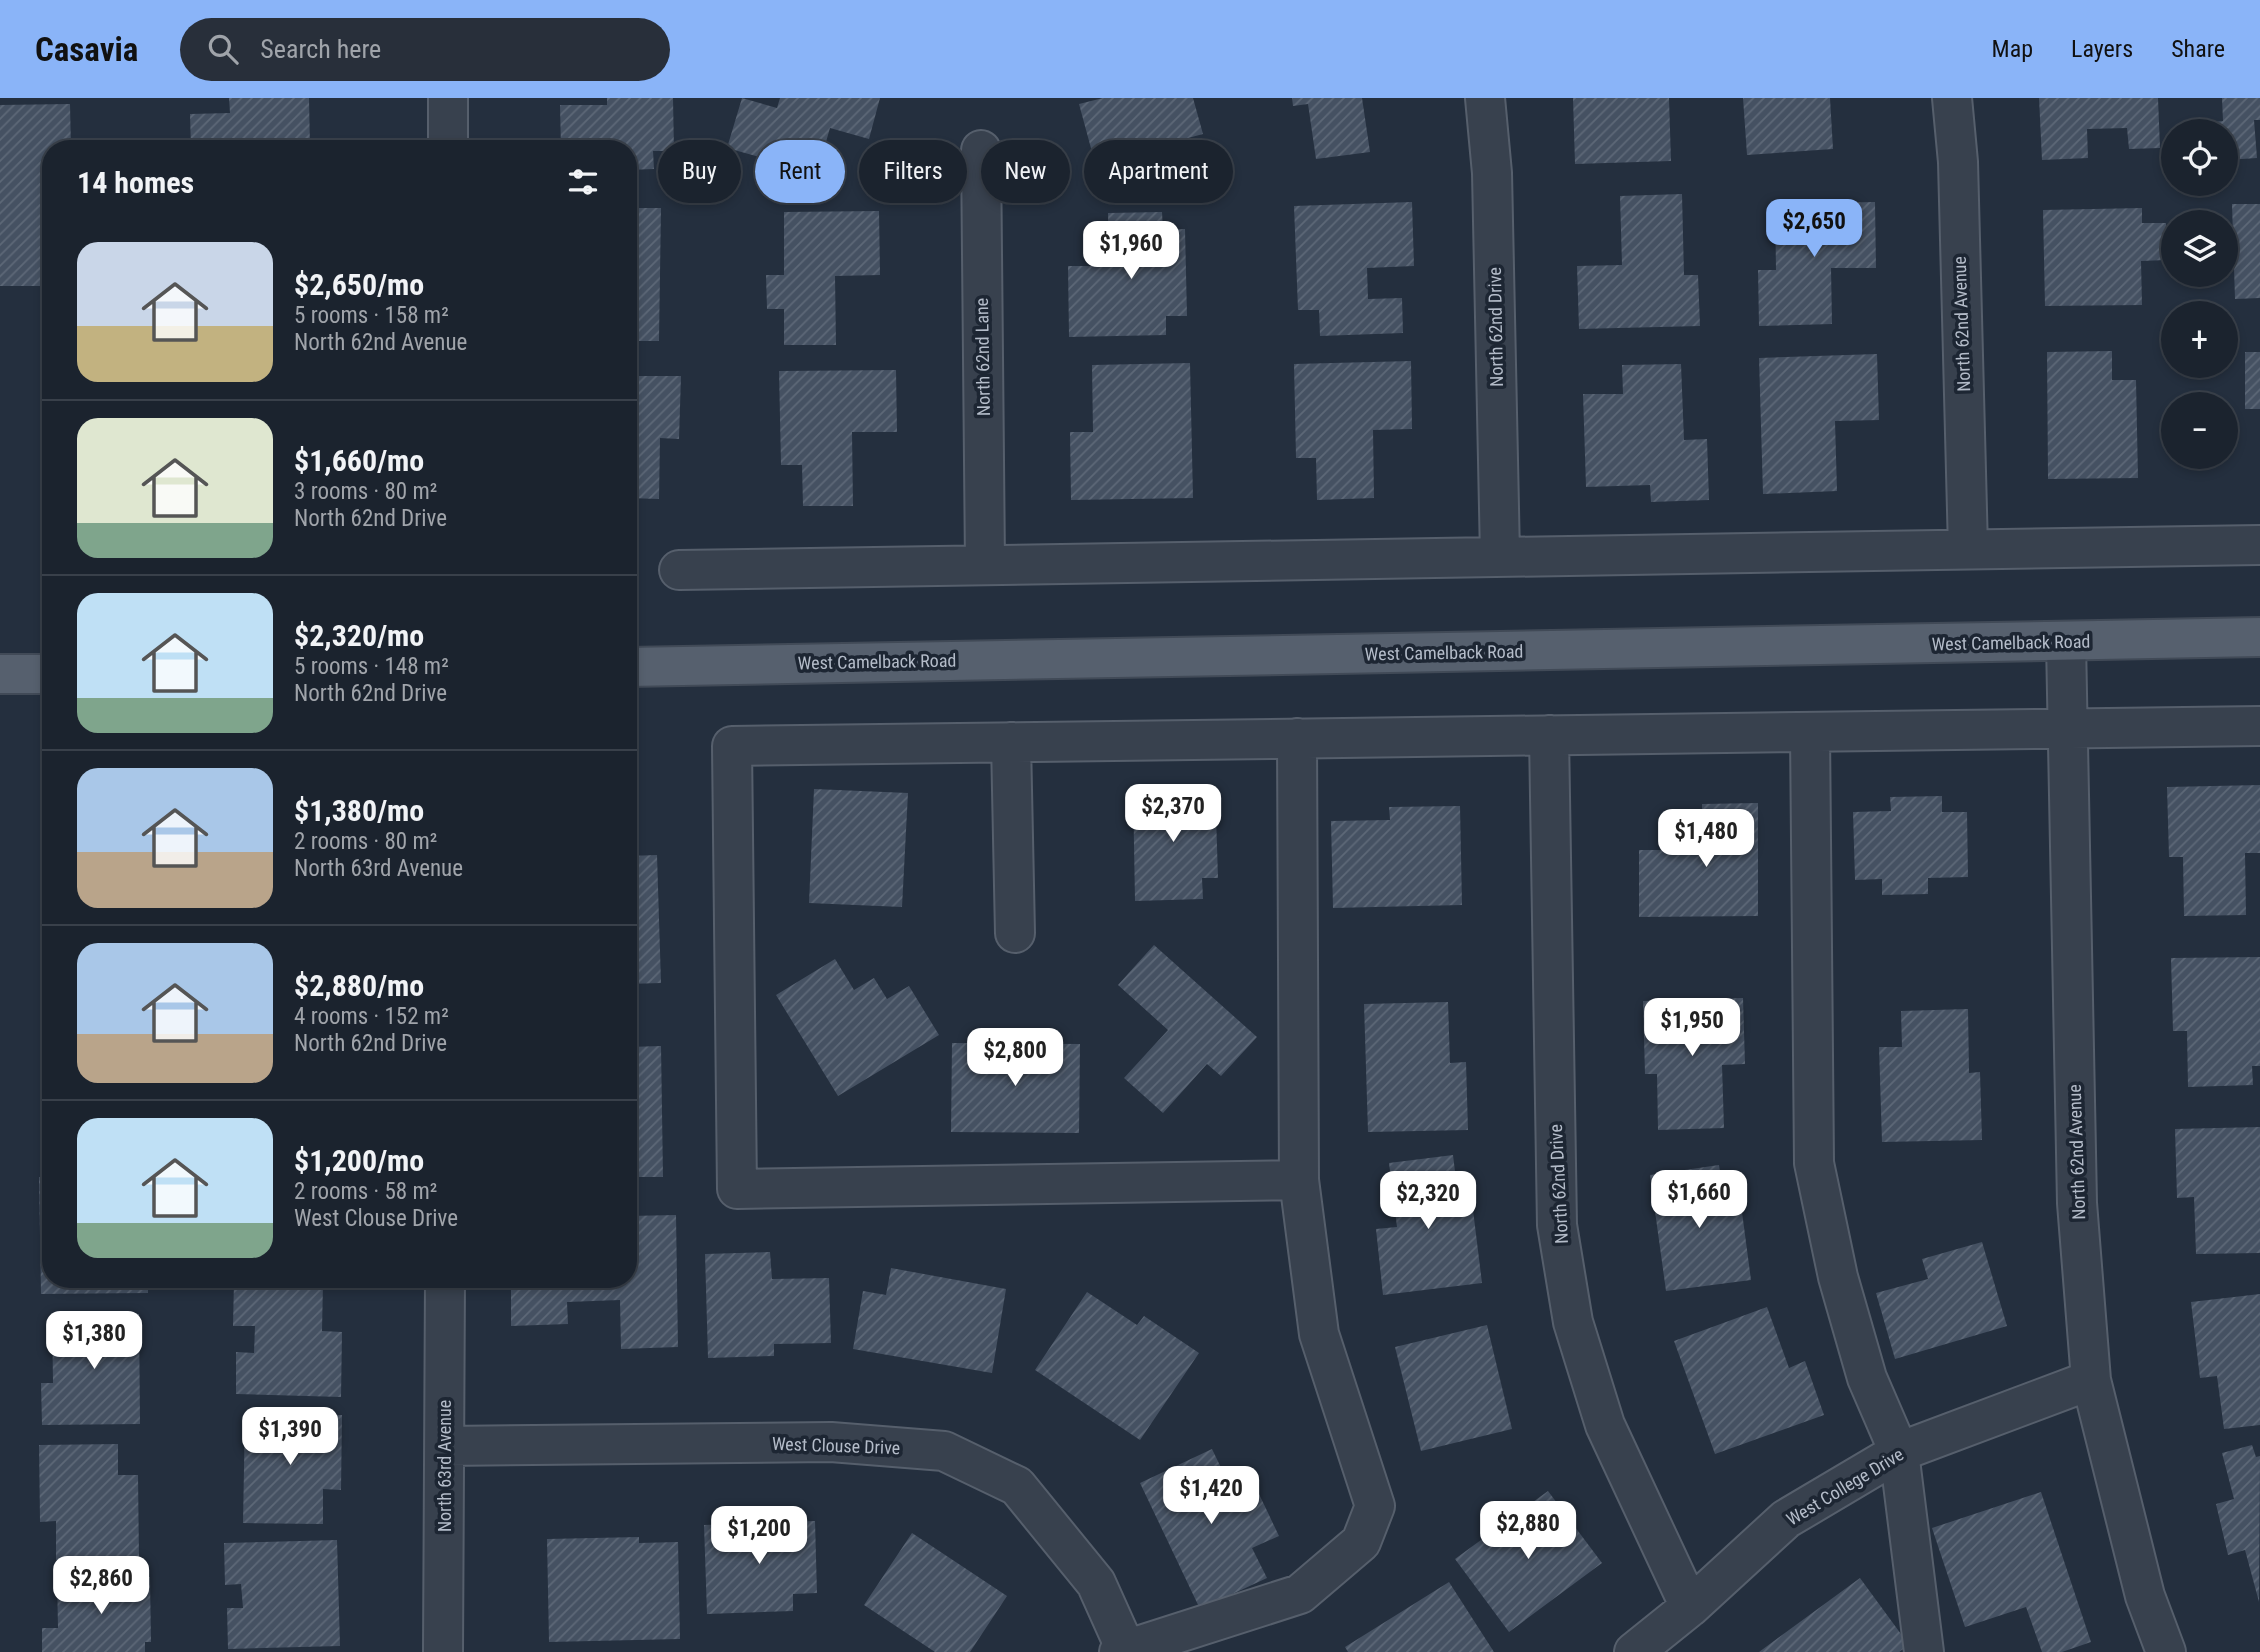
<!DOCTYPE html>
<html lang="en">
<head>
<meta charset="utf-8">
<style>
	:root { --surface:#1b232e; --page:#282f3a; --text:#f1f3f6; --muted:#a0a4aa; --line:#39404a; --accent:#8ab4f8 }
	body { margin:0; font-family:"Roboto Condensed",sans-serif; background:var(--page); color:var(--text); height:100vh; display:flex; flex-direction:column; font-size:26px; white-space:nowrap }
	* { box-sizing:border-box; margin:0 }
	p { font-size:23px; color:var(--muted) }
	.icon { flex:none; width:38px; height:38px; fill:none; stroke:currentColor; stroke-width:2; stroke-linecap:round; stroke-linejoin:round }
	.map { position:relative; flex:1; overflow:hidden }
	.details { position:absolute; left:42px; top:42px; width:595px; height:1148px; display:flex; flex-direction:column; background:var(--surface); border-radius:28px; box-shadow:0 4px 10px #0003,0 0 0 2px var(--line) }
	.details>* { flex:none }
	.top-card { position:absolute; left:658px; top:42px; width:665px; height:63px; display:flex; gap:14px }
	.buttons { position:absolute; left:2161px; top:21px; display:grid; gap:14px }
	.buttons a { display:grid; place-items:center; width:77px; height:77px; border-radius:50%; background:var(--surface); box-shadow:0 4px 10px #0003,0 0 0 2px var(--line); font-size:35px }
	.price { position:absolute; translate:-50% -60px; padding:0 16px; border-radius:14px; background:#fff; color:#222; font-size:23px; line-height:46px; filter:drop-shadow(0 2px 4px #0008) }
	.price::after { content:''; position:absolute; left:50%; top:42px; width:21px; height:16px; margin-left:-10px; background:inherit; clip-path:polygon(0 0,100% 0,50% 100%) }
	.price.current { background:var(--accent); color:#111 }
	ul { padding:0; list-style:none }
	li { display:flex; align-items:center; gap:21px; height:175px; padding:0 35px }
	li+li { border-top:2px solid var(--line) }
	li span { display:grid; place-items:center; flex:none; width:196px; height:140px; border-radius:21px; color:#555 }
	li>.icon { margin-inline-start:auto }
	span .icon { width:84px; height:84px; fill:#fffc; stroke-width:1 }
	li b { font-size:30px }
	h2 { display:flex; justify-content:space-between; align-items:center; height:84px; padding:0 35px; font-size:30px }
	.tag { padding:0 24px; border-radius:32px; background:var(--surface); box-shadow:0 4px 10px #0003,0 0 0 2px var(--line); font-size:24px; line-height:63px }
	.tag.current { background:var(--accent); color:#111 }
	header { display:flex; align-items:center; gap:42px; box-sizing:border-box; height:98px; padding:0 35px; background:var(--accent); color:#111 }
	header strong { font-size:33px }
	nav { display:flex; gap:38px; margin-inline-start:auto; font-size:24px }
	.search { width:490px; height:63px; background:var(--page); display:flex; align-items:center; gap:18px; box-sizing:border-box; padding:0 24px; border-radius:38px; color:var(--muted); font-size:26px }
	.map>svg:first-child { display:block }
</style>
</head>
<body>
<header>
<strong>Casavia</strong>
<div class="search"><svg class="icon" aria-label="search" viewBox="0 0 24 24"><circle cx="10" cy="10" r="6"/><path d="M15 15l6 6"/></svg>Search here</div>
<nav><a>Map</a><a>Layers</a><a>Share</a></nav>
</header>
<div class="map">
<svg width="2260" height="1554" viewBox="0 0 2260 1554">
	<defs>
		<pattern id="building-hatch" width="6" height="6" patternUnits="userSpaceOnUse" patternTransform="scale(1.75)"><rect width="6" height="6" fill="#455162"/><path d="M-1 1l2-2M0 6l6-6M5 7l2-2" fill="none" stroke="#5d6877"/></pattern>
	</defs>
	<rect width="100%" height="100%" fill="#242f3e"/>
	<path fill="url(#building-hatch)" d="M229,0H309L310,51H191L190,16L230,15Z
		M607,0H673L674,53H653L654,71L628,72V51H561L560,7H607Z
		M742,0L777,10L780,0H880L869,41L830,30L817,75L727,50Z
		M1103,0H1193L1203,36L1095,65L1079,6Z
		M1292,0H1362L1370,54L1316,61L1308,6L1293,8Z
		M1573,0H1669L1671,63L1575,66Z
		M1743,0H1830L1833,51L1747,57Z
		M2039,0H2158L2160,50L2129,51L2127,30L2087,31L2088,60L2042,62Z
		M2222,0H2260V22H2254L2257,60L2226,62V33H2214L2213,24L2223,23Z
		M70,6L71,51H51V188H0V7Z
		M1682,96L1684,177H1698L1700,228L1579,231L1577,168L1622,167L1620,98Z
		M1412,104L1414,168L1367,170L1368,201L1402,200L1403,235L1320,238L1319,212H1298L1294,108Z
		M1875,104L1876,170H1831L1832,226L1759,228L1758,172H1776L1775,106Z
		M2232,106H2260V200L2235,201Z
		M628,110H661L659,243H628Z
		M2142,110V125H2166L2167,162L2141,163L2142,207L2045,208L2043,112Z
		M879,113L880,177L835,178L836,247H784V211H767L766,177H784V114Z
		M1162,114L1163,132L1185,131L1187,218H1166V237L1069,239L1068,168H1109L1108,115Z
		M2112,253V282H2136L2138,380L2048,381L2047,254Z
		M2245,254H2260V311H2245Z
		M1877,256L1879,322L1835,323L1837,393L1763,396L1759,260Z
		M1411,263L1412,331L1373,332L1374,400L1317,402L1316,360H1296L1294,266Z
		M1190,265L1193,400L1071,402L1070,334H1093L1092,267Z
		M1681,266L1684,342L1707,341L1709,402L1651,404L1650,387L1586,389L1583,296H1623L1622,267Z
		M896,272L897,334H852L853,408H803L802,367H781L779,273Z
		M628,278H681L679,341L660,340L659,401L628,400Z
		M2260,687V755H2245L2246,817L2184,818L2183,759H2169L2167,689Z
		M45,688H51V795L43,794Z
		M1202,688L1203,717H1216L1218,780H1202L1203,801L1135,803L1133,690Z
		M814,691L908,695L902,809L809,805Z
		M1942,698V714H1967L1968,779L1928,780V796L1882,797V781L1855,782L1853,714L1891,713L1890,699Z
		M1758,705V818L1639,819V752H1702V706Z
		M1460,708L1462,807L1333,810L1331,723L1390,722L1389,709Z
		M657,757L661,885L628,886V758Z
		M42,813H51V889H41Z
		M1154,847L1257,939L1221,978L1207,966L1163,1015L1124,980L1168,932L1118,887Z
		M2260,859V968H2252L2253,987L2188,989L2187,933H2173L2171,860Z
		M835,861L854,892L874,880L887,901L909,888L939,937L838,998L776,897Z
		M1743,900L1745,966L1722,967L1724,1030L1658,1032L1657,976H1645L1643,903Z
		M1448,904L1450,965L1466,964L1468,1032L1368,1034L1364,906Z
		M1968,911L1969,975L1980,974L1982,1042L1882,1044L1879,949H1902L1901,913Z
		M952,945L1080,946L1079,1035L951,1034Z
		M661,948L663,1079H628V949Z
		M40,983H51V1062H41Z
		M2260,1029V1155L2196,1156L2194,1099L2177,1100L2175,1031Z
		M1453,1057L1460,1114L1473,1112L1482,1185L1383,1197L1376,1131L1397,1129L1389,1065Z
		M1719,1067L1724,1101L1740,1099L1751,1182L1666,1193L1650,1077Z
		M39,1079H51V1181H148V1195L41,1196Z
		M676,1117L678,1249L621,1251L620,1202L567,1204L568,1226L511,1228V1181H628V1118Z
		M1982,1144L2007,1228L1895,1261L1876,1195L1928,1181L1922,1161Z
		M770,1154L772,1181L829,1180L831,1245L774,1246V1258L708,1260L705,1156Z
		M891,1170L1006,1191L992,1275L853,1251L863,1193L886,1197Z
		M234,1183L323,1185L322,1233L342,1234L341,1299L236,1296V1254L254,1255L255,1228H233Z
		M1087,1194L1137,1227L1144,1218L1199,1255L1140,1342L1035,1272Z
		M2260,1196V1327L2224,1331L2217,1278L2200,1280L2191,1204Z
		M1767,1209L1789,1270L1805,1263L1824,1317L1715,1356L1674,1243Z
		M52,1216H139L140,1326L42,1327L41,1285H53Z
		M1487,1227L1512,1331L1421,1353L1395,1249Z
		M245,1316L342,1317L341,1392L323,1391V1426L243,1425Z
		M118,1346V1377H138L139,1461L56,1462V1423L40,1424L39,1347Z
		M2252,1347L2256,1359L2260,1358L2259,1504L2245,1452L2228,1457L2216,1406L2234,1401L2222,1355Z
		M1212,1351L1227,1382L1248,1373L1279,1438L1252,1450L1267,1480L1200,1511L1140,1385Z
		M1548,1393L1602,1465L1509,1534L1455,1461Z
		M2041,1394L2091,1544L2062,1554H2042L2026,1509L1965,1529L1932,1430Z
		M815,1423L817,1495L793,1496V1513L707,1516L704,1427Z
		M912,1435L1007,1498L970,1554H935L864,1507Z
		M639,1439V1445L678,1444L680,1541L549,1544L547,1441Z
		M337,1442L340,1548L228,1551L227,1510H243L241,1486L225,1487L224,1445Z
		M150,1479L151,1544H145V1554H42V1530H58L57,1480Z
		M1860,1480L1909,1547L1899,1554H1759Z
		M1449,1484L1494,1554H1348L1345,1549Z"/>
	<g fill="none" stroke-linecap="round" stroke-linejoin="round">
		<defs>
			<path id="minor" d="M1485,0L1492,75L1500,458
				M1952,0L1958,64L1968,451
				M448,51V0
				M981,52L985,466
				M679,472L2260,447
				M2066,544L2077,1105L2091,1282L2145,1498L2166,1554
				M1810,634L1814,1065L1838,1179L1867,1280L1899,1354L1924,1554
				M1549,637L1557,1127L1573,1224L1605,1327L1690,1509
				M1011,644L1015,835
				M1299,1082L737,1091L732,648L2260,628
				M445,1348L831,1344L944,1353L1017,1388L1096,1485L1127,1554
				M443,1554L445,1181
				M1119,1554L1300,1496L1361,1444L1375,1408L1319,1236L1299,1082L1297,640
				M1634,1554L1690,1509L1786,1421L1899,1354L2091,1282"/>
			<path id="major" d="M628,569L2260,539
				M0,576H51"/>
		</defs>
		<use href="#minor" stroke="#565f6c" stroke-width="42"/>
		<use href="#major" stroke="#414a57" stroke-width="42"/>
		<use href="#minor" stroke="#38414e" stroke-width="38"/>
		<use href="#major" stroke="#56606e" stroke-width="38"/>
	</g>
	<g text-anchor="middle" stroke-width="7" stroke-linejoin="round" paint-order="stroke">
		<g font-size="18" fill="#b4bcc9" stroke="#1d2633">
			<text transform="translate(1962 226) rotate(-92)" y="6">North 62nd Avenue</text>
			<text transform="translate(1496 229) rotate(-91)" y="6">North 62nd Drive</text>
			<text transform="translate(983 259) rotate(-91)" y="6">North 62nd Lane</text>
			<text transform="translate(2011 545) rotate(-1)" y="6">West Camelback Road</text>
			<text transform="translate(1444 555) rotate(-1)" y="6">West Camelback Road</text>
			<text transform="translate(877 564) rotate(-1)" y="6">West Camelback Road</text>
			<text transform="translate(2077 1054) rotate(-92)" y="6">North 62nd Avenue</text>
			<text transform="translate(1559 1086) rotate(-93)" y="6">North 62nd Drive</text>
			<text transform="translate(836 1348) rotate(2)" y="6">West Clouse Drive</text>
			<text transform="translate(445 1368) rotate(-90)" y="6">North 63rd Avenue</text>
			<text transform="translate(1845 1389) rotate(-31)" y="6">West College Drive</text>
		</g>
	</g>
</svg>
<div class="buttons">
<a><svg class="icon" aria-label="locate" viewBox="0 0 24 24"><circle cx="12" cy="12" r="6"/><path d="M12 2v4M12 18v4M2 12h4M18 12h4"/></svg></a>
<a><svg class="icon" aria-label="layers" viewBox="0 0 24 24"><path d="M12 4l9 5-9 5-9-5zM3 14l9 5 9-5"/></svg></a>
<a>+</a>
<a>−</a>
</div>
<b class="price current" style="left:1814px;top:161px">$2,650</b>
<b class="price" style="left:1131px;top:183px">$1,960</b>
<b class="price" style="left:1173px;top:746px">$2,370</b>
<b class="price" style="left:1706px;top:771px">$1,480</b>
<b class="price" style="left:1692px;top:960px">$1,950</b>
<b class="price" style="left:1015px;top:990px">$2,800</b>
<b class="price" style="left:1699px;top:1132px">$1,660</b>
<b class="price" style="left:1428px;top:1133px">$2,320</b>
<b class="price" style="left:94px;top:1273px">$1,380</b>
<b class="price" style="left:290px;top:1369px">$1,390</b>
<b class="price" style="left:1211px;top:1428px">$1,420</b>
<b class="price" style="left:1528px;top:1463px">$2,880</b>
<b class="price" style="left:759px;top:1468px">$1,200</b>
<b class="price" style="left:101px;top:1518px">$2,860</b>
<div class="top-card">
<a class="tag">Buy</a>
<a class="tag current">Rent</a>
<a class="tag">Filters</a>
<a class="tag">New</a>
<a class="tag">Apartment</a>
</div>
<section class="details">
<h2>14 homes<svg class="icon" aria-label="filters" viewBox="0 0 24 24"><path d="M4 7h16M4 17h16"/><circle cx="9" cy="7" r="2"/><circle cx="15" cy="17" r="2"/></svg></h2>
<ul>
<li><span style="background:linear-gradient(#c9d6e8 60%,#c2b280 0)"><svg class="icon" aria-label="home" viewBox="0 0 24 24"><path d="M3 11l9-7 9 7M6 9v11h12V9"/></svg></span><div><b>$2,650/mo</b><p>5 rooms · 158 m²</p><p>North 62nd Avenue</p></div></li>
<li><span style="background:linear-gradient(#dfe7d0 75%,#7fa58c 0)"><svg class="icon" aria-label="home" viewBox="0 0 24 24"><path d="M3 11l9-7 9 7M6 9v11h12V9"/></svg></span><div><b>$1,660/mo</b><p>3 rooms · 80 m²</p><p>North 62nd Drive</p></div></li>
<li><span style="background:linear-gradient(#bfe0f5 75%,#7fa58c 0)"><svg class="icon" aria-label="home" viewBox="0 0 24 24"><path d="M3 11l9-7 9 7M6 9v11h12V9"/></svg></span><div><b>$2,320/mo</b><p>5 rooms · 148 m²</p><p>North 62nd Drive</p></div></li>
<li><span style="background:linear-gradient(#a9c7e8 60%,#b9a48a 0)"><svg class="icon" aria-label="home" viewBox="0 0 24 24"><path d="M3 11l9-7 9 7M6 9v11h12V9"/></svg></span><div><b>$1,380/mo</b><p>2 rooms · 80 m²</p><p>North 63rd Avenue</p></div></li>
<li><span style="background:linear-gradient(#a9c7e8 65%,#b9a48a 0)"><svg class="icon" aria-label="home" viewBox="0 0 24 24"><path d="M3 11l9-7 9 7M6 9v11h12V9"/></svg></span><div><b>$2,880/mo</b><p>4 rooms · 152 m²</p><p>North 62nd Drive</p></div></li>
<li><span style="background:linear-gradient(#bfe0f5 75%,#7fa58c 0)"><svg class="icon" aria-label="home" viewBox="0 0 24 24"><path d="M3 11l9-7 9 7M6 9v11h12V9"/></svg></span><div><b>$1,200/mo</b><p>2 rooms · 58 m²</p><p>West Clouse Drive</p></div></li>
</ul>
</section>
</div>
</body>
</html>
